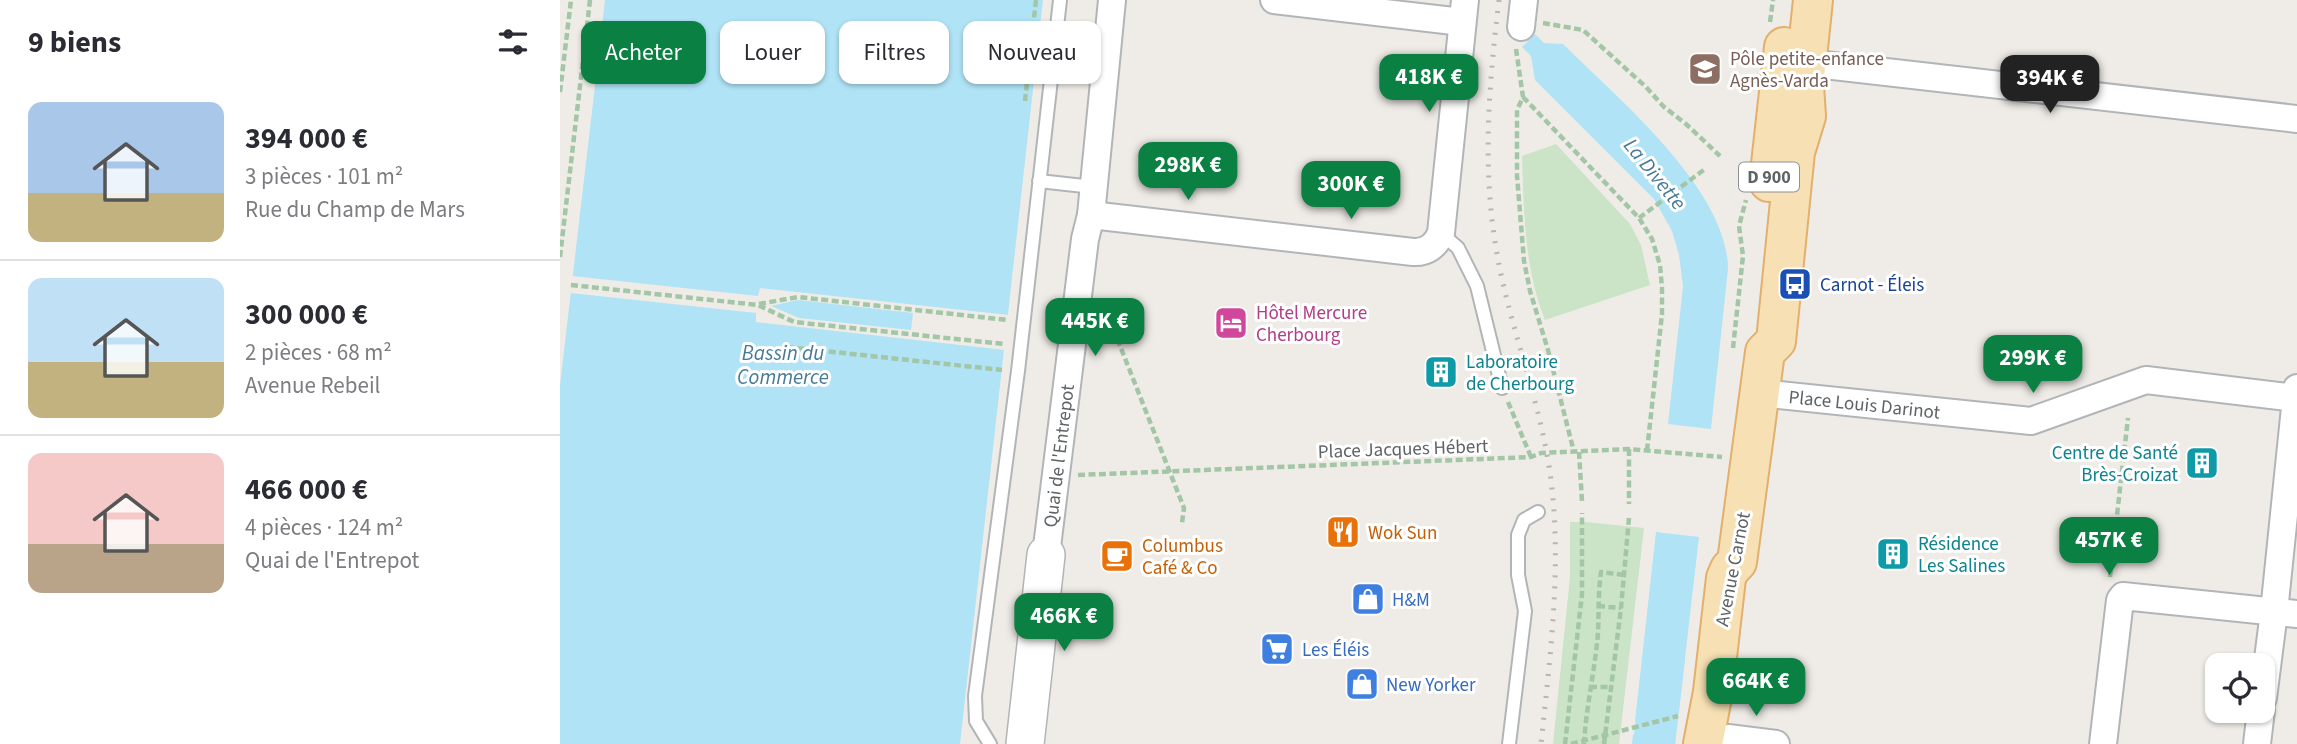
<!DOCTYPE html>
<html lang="fr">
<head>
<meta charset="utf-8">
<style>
	:root { --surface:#fff; --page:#f7f7f7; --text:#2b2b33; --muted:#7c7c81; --line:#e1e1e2; --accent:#0b8043 }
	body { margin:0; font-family:"Source Sans 3",sans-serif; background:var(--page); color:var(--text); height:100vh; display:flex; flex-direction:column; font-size:26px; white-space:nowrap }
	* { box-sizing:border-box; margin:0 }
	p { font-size:23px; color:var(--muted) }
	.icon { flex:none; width:38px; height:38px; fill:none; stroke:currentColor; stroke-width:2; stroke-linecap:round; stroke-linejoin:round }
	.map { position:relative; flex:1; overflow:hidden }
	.sheet { display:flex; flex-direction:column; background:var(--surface); width:560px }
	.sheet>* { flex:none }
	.guide { position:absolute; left:21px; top:21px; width:665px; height:63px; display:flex; gap:14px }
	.buttons { position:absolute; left:1645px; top:653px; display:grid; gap:14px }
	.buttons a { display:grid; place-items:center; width:70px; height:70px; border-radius:14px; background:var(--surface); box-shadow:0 2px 5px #0004; font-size:35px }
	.price { position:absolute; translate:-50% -60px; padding:0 16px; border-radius:14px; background:var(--accent); color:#fff; font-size:23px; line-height:46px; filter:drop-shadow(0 2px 4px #0008) }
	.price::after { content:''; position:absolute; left:50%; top:42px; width:21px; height:16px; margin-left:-10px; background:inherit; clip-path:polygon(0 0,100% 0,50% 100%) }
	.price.selected { background:#222; color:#fff }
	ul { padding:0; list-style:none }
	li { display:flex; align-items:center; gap:21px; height:175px; padding:0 28px }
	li+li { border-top:2px solid var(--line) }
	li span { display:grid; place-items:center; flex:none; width:196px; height:140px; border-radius:14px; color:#555 }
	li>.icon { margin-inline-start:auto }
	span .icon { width:84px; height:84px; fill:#fffc; stroke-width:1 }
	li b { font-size:30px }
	h2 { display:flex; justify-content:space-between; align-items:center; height:84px; padding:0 28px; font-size:30px }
	.chip { padding:0 24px; border-radius:14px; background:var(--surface); box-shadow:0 2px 5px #0004; font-size:24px; line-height:63px }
	.chip.selected { background:var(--accent); color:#fff }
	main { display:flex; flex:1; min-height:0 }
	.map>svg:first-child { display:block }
</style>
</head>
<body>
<main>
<section class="sheet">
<h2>9 biens<svg class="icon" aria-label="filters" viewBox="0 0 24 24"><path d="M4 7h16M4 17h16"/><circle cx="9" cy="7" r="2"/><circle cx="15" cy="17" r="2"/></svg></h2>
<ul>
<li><span style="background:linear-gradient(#a9c7e8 65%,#c2b280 0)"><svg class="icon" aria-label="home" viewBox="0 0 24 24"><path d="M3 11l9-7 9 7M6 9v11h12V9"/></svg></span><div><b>394 000 €</b><p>3 pièces · 101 m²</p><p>Rue du Champ de Mars</p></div></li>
<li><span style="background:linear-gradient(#bfe0f5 60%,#c2b280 0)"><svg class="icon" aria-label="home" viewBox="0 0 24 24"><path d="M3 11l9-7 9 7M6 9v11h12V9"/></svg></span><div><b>300 000 €</b><p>2 pièces · 68 m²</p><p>Avenue Rebeil</p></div></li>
<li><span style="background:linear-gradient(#f6c9c9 65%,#b9a48a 0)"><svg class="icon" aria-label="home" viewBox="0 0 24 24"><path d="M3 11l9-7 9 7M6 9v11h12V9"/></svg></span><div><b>466 000 €</b><p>4 pièces · 124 m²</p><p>Quai de l'Entrepot</p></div></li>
</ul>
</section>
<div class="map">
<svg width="1737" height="744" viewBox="0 0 1737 744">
	<rect width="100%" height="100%" fill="#efece7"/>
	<path fill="#cbe3c6" d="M996,144L1070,224L1081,245L1090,285L985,320C964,267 964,212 962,156Z
		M1010,522H1026L1084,528L1059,744H993L1010,577Z"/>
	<path fill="#b0e3f6" d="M45,0H483L400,744H0V385Z
		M975,34L984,43L1003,44C1056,97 1168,189 1168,269L1151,429L1108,424L1123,286L1119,255L1112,231L1094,199L975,80L971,56L962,47Z
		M1096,532L1139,537L1119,710L1075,721Z
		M1117,724L1115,744H1072L1073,735Z"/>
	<path fill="#efece7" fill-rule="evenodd" d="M12,276L198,296L200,288L449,315L445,350L196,322V313L11,293ZM238,300L353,313L351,330L239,318L211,306Z"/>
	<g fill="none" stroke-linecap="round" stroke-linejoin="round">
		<path stroke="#b0e3f6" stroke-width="42" d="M1094,744L1104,658"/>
		<defs>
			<path id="lane" d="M479,181L533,187
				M881,233L898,248L917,286L942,388
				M430,744L416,721L415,696L458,371L500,0
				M949,744L965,611L958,575V535L964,520L978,512"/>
			<g id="street">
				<path d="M714,0L902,22"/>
				<path d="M961,27L964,0"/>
				<path d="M1247,63L1737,119"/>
				<path d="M531,215L853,252C866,253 876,246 881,233L905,0"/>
				<path id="s1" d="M1200,393L1471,421L1586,380L1736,398"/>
				<path id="s2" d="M486,555L525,239L531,215L552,0"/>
				<path d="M1703,698L1714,612L1737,388"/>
				<path d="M1168,738L1216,744"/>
				<path d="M1543,744L1560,600L1563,596L1737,614"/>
				<path d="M1697,744L1701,710"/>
			</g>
			<path id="secondary" d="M465,744L486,555"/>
			<path id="primary" d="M1209,182L1224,47
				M1143,744L1153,692L1166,578L1170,569L1177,562L1205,352L1216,341L1235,152L1246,116L1244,86L1253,0"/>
		</defs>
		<use href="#lane" stroke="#b2b5b8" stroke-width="16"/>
		<use href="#street" stroke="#b2b5b8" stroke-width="30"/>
		<use href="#secondary" stroke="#b1b5b8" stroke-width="40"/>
		<use href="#primary" stroke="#e3af6c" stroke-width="42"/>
		<path stroke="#a2c6a6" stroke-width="4.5" stroke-dasharray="7 3.5" stroke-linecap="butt" d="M1210,22L1213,0
			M983,23L1023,30L1086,87L1104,107L1126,124L1160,156
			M956,49L963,97L957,110V176L964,261L970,291L988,350L1014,452
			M0,92L11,0
			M963,97L1079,218L1092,239L1100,265L1102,288V314L1087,451
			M465,101L476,0
			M1079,218L1145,169
			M0,257L30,0
			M11,285L198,305L234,322L444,344
			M542,300L624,508L622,523
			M199,304L238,297L447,320
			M227,347L442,370
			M1173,348L1183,256L1179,226L1186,200
			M948,402L971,457
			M1069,449V504
			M1019,452L1022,501
			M518,475L971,457L981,453L1069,449L1162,457
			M1550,577L1568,418
			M1038,606L1061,608
			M1030,687H1052
			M1005,744L1022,594V513
			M1011,744L1118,716
			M1024,744C1026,707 1035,670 1038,633C1039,613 1038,593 1041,572L1064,575
			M1044,744L1061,608L1069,518"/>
		<use href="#lane" stroke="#fff" stroke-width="12"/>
		<use href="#street" stroke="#fff" stroke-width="26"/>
		<use href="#secondary" stroke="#fff" stroke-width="37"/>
		<use href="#primary" stroke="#f7e1b4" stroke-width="38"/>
		<path stroke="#b4b5b6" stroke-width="5" stroke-dasharray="2 9" stroke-linecap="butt" d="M939,0C929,83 922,165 936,248C949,327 981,401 991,480C1002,568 990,656 981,744"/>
	</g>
	<defs>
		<symbol id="school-square" viewBox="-11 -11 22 22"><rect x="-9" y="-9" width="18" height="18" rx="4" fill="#8d6e63" stroke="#fff"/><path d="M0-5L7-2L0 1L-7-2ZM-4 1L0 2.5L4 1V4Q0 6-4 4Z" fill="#fff"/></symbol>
		<symbol id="bus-square" viewBox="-11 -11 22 22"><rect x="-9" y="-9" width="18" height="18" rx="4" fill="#1a4fb4" stroke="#fff"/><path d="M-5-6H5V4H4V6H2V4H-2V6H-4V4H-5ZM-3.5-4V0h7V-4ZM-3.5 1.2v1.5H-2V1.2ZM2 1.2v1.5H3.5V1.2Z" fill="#fff"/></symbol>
		<symbol id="hotel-square" viewBox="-11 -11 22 22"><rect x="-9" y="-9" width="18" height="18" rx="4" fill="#d1479c" stroke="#fff"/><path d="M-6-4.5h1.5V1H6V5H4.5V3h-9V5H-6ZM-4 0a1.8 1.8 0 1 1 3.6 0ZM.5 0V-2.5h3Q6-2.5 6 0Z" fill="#fff"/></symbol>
		<symbol id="building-square" viewBox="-11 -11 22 22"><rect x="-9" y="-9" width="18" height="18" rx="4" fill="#0f9aa8" stroke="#fff"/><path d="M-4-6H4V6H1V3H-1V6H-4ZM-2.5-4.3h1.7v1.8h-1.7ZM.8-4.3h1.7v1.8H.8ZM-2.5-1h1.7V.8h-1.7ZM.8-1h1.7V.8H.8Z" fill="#fff"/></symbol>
		<symbol id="restaurant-square" viewBox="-11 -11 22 22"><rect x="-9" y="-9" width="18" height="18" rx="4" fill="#e8710a" stroke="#fff"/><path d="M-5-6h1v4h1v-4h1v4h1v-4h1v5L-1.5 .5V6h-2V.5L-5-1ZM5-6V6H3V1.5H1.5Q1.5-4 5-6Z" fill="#fff"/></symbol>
		<symbol id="cafe-square" viewBox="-11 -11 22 22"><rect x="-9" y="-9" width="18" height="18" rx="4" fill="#e8710a" stroke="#fff"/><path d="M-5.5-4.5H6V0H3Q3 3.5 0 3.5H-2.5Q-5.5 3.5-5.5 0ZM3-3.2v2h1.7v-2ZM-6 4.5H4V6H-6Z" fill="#fff"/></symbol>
		<symbol id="shop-square" viewBox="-11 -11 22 22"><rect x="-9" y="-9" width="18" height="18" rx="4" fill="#3f7fe0" stroke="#fff"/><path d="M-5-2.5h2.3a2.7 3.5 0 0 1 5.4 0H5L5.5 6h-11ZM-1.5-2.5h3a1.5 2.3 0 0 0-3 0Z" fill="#fff"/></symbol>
		<symbol id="supermarket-square" viewBox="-11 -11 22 22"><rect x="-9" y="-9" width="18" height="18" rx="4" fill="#3f7fe0" stroke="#fff"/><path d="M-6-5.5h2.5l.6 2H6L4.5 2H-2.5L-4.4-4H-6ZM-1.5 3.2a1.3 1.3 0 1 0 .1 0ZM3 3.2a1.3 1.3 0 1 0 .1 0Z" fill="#fff"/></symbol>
	</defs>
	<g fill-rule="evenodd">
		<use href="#school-square" x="1126" y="50" width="38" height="38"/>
		<use href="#bus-square" x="1216" y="265" width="38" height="38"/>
		<use href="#hotel-square" x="652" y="304" width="38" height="38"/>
		<use href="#building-square" x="862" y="353" width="38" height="38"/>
		<use href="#building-square" x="1623" y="444" width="38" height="38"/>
		<use href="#restaurant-square" x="764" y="513" width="38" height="38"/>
		<use href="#building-square" x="1314" y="535" width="38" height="38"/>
		<use href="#cafe-square" x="538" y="537" width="38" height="38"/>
		<use href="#shop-square" x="789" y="580" width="38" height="38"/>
		<use href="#supermarket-square" x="698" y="630" width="38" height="38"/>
		<use href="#shop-square" x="783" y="665" width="38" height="38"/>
	</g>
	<g text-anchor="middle" stroke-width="6" stroke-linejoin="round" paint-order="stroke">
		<rect fill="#fff" stroke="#8e9294" stroke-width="2" x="1179" y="162.5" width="60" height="29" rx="5"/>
		<g font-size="18" font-weight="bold" fill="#5e6366">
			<text x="1209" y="183">D 900</text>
		</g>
		<g font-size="19" fill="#785e54" stroke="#fff" text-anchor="start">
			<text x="1170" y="65">Pôle petite-enfance<tspan x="1170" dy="22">Agnès-Varda</tspan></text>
		</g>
		<g font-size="19" fill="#164399" stroke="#fff" text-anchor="start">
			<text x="1260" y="291">Carnot - Éleis</text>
		</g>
		<g font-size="19" fill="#b23c85" stroke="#fff" text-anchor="start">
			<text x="696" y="319">Hôtel Mercure<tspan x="696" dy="22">Cherbourg</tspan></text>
		</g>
		<g font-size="19" fill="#0d838f" stroke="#fff" text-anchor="start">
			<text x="906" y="368">Laboratoire<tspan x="906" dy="22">de Cherbourg</tspan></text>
			<text x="1618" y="459" text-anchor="end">Centre de Santé<tspan x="1618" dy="22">Brès-Croizat</tspan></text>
			<text x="1358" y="550">Résidence<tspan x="1358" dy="22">Les Salines</tspan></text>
		</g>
		<g font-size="19" fill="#5e6366" stroke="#fff">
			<text dy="7" stroke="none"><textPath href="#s1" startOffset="105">Place Louis Darinot</textPath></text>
			<text transform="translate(843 448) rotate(-2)" y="7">Place Jacques Hébert</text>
			<text dy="7" stroke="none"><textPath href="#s2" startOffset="100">Quai de l'Entrepot</textPath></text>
			<text transform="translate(1172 569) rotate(-79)" y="7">Avenue Carnot</text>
		</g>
		<g font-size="19" fill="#c56008" stroke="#fff" text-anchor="start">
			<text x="808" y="539">Wok Sun</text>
			<text x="582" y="552">Columbus<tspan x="582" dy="22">Café &amp; Co</tspan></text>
		</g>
		<g font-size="19" fill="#366cbe" stroke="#fff" text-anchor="start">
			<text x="832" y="606">H&amp;M</text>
			<text x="742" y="656">Les Éléis</text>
			<text x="826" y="691">New Yorker</text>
		</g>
		<g font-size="21" font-style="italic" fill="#477a97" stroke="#fff">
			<text transform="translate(1095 174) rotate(51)" y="7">La Divette</text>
			<text x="223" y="360">Bassin du<tspan x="223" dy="24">Commerce</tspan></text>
		</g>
	</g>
</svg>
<div class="buttons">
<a><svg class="icon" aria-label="locate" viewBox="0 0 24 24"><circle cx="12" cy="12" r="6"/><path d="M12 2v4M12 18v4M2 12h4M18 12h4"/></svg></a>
</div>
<b class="price" style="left:869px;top:114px">418K €</b>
<b class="price selected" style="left:1490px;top:115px">394K €</b>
<b class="price" style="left:628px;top:202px">298K €</b>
<b class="price" style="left:791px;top:221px">300K €</b>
<b class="price" style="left:535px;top:358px">445K €</b>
<b class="price" style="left:1473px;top:395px">299K €</b>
<b class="price" style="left:1549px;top:577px">457K €</b>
<b class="price" style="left:504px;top:653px">466K €</b>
<b class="price" style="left:1196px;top:718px">664K €</b>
<div class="guide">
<a class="chip selected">Acheter</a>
<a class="chip">Louer</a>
<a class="chip">Filtres</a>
<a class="chip">Nouveau</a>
</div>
</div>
</main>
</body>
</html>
